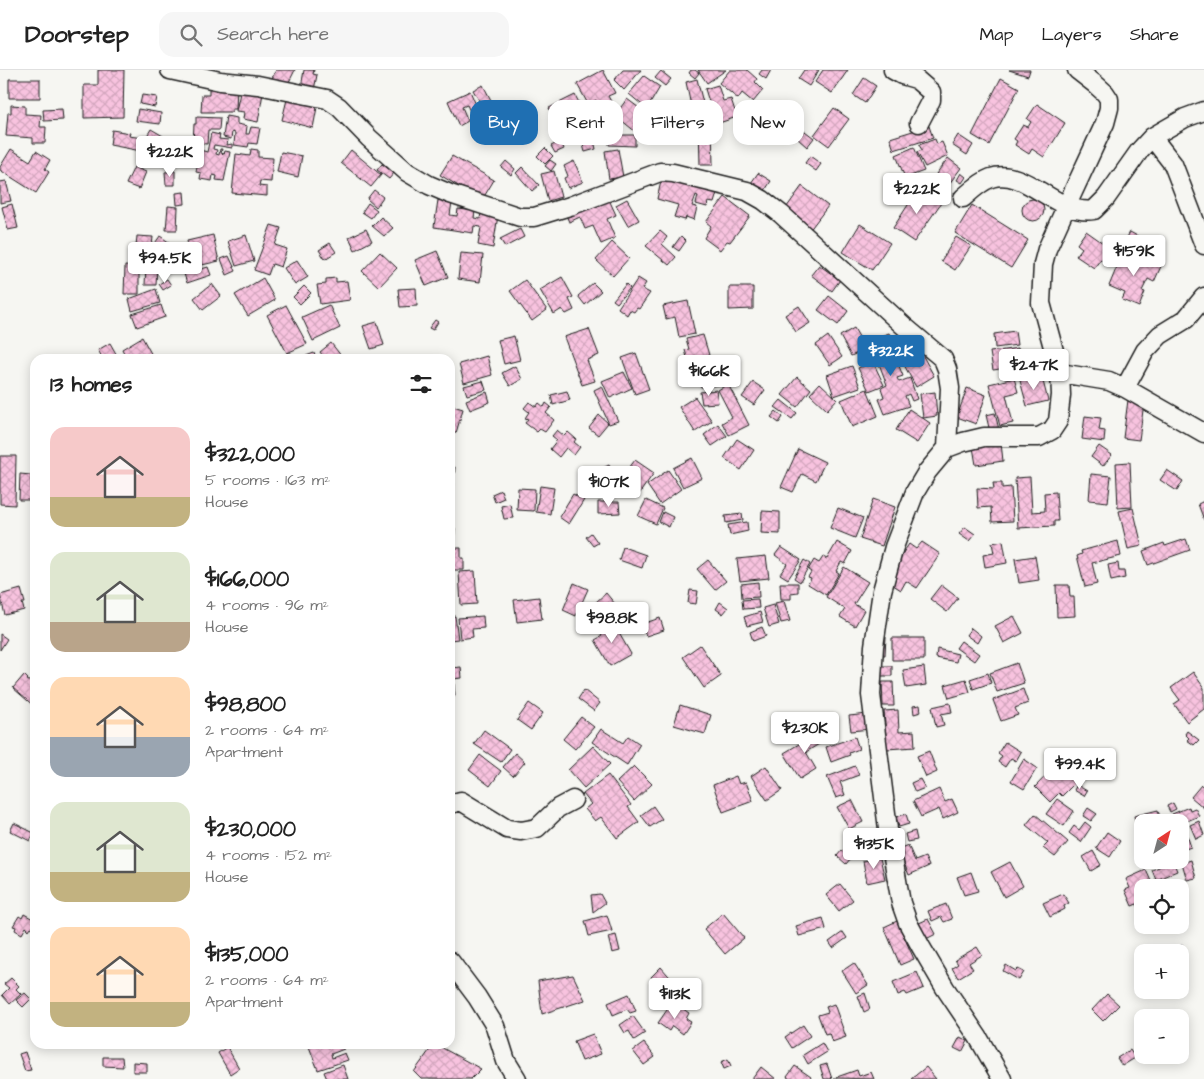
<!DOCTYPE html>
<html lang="en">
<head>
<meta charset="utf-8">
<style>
	:root { --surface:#fff; --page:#f6f6f6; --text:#222; --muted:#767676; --line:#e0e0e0; --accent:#1f6fb2 }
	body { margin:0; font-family:"Architects Daughter",sans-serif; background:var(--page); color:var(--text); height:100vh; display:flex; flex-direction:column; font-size:19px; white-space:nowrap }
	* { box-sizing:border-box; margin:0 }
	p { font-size:16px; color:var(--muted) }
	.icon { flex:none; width:28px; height:28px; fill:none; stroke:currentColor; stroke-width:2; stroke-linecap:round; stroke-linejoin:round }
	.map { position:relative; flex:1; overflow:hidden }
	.sheet { position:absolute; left:30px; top:284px; width:425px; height:695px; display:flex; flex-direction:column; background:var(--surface); border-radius:15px; box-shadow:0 2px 12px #0003 }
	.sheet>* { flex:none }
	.banner { position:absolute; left:470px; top:30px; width:475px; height:45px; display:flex; gap:10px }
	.needle { width:32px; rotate:36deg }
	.controls { position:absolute; left:1134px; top:744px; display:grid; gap:10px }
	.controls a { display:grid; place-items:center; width:55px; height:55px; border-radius:10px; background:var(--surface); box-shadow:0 2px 12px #0003; font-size:25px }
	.price { position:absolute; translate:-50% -42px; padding:0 11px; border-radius:5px; background:#fff; color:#222; font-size:16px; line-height:32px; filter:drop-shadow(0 1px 2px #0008) }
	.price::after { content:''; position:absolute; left:50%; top:30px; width:15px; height:11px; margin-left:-8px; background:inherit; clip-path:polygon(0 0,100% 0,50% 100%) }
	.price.on { background:var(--accent); color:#fff }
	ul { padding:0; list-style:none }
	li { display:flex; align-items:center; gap:15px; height:125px; padding:0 20px }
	li span { display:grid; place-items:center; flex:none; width:140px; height:100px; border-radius:15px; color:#555 }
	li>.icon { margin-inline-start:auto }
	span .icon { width:60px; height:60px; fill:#fffc; stroke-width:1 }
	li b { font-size:21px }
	h2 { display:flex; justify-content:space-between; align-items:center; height:60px; padding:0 20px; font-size:21px }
	.chip { padding:0 18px; border-radius:15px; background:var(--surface); box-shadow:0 2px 12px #0003; font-size:18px; line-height:45px }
	.chip.on { background:var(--accent); color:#fff }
	header { display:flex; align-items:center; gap:30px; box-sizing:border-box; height:70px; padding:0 25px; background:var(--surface); border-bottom:1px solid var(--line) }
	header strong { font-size:24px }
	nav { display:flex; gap:28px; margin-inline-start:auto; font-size:18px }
	.search { width:350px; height:45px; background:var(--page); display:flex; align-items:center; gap:12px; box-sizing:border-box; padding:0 18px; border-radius:15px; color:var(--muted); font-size:19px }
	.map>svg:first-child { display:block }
</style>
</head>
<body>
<header>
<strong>Doorstep</strong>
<div class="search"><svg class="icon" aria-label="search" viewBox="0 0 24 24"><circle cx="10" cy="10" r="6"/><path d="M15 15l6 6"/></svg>Search here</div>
<nav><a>Map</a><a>Layers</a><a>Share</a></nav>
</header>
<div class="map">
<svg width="1204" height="1009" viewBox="0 0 1204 1009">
	<defs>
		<pattern id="building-cross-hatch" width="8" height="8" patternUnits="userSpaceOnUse" patternTransform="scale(1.25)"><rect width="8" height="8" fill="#f8c3df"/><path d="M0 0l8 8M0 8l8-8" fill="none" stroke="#d4a7bf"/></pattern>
	</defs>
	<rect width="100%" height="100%" fill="#f6f6f2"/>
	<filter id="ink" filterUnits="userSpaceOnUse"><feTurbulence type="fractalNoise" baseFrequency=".02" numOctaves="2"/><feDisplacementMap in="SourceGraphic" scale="10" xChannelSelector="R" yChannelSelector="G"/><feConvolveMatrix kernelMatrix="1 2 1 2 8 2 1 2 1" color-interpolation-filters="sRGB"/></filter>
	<g filter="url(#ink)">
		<path fill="url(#building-cross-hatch)" stroke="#1c1c1c" d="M98,0H124L123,47L84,48V15H98Z
			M276,0H295L288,14L272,8Z
			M304,0H314L313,4L317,5L314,20L301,18Z
			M603,0L615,23L608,26L613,35L606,39L603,33L599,35L596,30L588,34L577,14Z
			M623,0H641L624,20L614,10Z
			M691,0H695L699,3L695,8L689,3Z
			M698,0H726L707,13Z
			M730,0H747L757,9L755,12L763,20L753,32L742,23L738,29L719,13Z
			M762,0H771L766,9L759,4Z
			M804,0H819L809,16L798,9Z
			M823,0H848L832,23L815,12Z
			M1009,0H1030L1028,6Z
			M661,1L671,9L665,16L655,8Z
			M644,6L660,17L647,39L629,24Z
			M864,8L876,16L865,33L853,25Z
			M1001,8L1019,18L989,75L972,65Z
			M9,9H40V28H9Z
			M697,9L703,33L691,36L686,12Z
			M483,15L492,32L483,37L473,20Z
			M718,15L723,31L731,29L737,47L716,54L705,19Z
			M209,16L237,17L236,39H232V42H201L202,25H209Z
			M241,18L263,23L258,52L243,49L244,42L236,41Z
			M470,21L482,49L475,52L467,35L462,37L468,51L459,56L448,31Z
			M142,25L157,27L155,37L140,34Z
			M288,25L318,32L313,58L282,50Z
			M575,25L586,46L561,59L549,38Z
			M627,29L650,46L637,63L615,45Z
			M1037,34L1065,53L1044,87L1032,79L1029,84L1015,75L1017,71L1014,69L1023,55L1028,57L1031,52L1027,49Z
			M11,35L25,36V44L41,45L40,57H46L45,73H33V68L6,66L8,43H11Z
			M519,37L528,54L520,59L511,41Z
			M751,38L755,70L742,71L738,39Z
			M834,38L849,49L829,76L814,65Z
			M62,39L63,50L44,51L43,40Z
			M138,39L161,43L160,54L136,51Z
			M506,39L514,46L509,51L518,59L512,66L495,51Z
			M226,46L237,48V54L247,56L246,64H249L251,57L260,58L257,74L249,73L248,77L234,75L235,63L232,62L231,69L223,67Z
			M196,47L220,48L219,60H208L207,74L193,73L194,54H196Z
			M712,53L713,95H700L699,54Z
			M929,56L933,68L894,80L890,68Z
			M591,58L596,79L585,82L582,71L574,72L571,63Z
			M151,59L163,66L156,77L144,71Z
			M112,60L130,63L129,66L143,68L141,81L110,75Z
			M805,61L814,68L807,77L798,69Z
			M211,63L220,65L219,69L228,70L227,75L232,74V78L214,75L213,79L217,80L216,84L219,85L220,79H222L221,83L224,84L225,81L230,82L224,111L216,110L217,106L213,105L212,111L200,109L201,103L196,102L200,80L207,82Z
			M610,65H635V76L609,75Z
			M958,65L973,75L967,85L952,75Z
			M935,69L937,74L942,72L948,86L925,97L917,82L922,80L919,75Z
			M561,71L564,79L555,83L551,76Z
			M914,77L924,101L905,108L896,85Z
			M545,78L553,86L545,94L537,86Z
			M11,79L30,91L36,81L50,90L45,99L49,102L36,123L0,100V97Z
			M251,79L258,80V87L273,88L271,112L260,111L259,116L267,117V126L232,123L236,84L250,86Z
			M618,79L623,107L609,109L605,81Z
			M351,80L381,105L371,117L341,93Z
			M281,82L302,86L298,107L277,102Z
			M452,86L494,110L482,130L440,105Z
			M810,86L821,94L816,101L805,93Z
			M948,88L961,98L949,114L936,104Z
			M550,90L556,94L551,101L545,96Z
			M506,91L515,99L511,105L501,97Z
			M574,91L583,112L568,118L564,108L568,106L564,96Z
			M382,94L394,103L389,109L377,100Z
			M134,97L146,102L139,119L126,114Z
			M522,97L539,115L532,121L516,103Z
			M175,101V115H166L165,102Z
			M554,101L561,127L548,131L541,104Z
			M758,103L771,111L764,122L751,113Z
			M961,103L966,107L962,113L957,110Z
			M662,107L717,123L714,133L708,132L707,137L696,134L698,126L696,125L692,136L697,137L694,150L686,147L685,150L674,147L678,135L657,129Z
			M6,111L11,131L0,133V112Z
			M802,116L828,136L809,161L784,141Z
			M919,118L941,133L914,172L893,158Z
			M374,120L383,127L376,137L367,129Z
			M184,122L185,134L177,135L176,123Z
			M606,123L616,145L607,149L615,168L601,174L593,156L585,159L580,147L569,152L564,141Z
			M725,127L750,146L730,172L727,171L720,180L704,168L711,156L706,152Z
			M1022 140a11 11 0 1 1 22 0a11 11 0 1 1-22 0Z
			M627,129L639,150L628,156L616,135Z
			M438,130L452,132L450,145L457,146L458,139L475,141L474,148L480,149L481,142L498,145L493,178L478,175L481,157L474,156L473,163L434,157Z
			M368,133L377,140L371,148L362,142Z
			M12,134L18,158L8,160L2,137Z
			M972,135L1028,170L1011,198L955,163Z
			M168,136L178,137L177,160H166Z
			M381,147L393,158L384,166L372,156Z
			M860,154L890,173L872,200L843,182Z
			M271,155L281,158L275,175L287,179L281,197L272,194L268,205L254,200Z
			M366,159L372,171L355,180L349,167Z
			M520,159L524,167L505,177L500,169Z
			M660,161L667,167L662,174L676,187L669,195L646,176Z
			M1086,161L1113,180L1105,192L1101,189L1094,198L1076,186L1082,178L1077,174Z
			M1130,162L1152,174L1144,189L1122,177Z
			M213,165L219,191L202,195L199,186L191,188L187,171Z
			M246,165L254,191L236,196L228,171Z
			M137,166L153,167L152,176H136Z
			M160,166L170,173L160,188L149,182Z
			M681,166L686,171L679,181L673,177Z
			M956,167L971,176L955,200L941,191Z
			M612,172L629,188L613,206L596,190Z
			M330,173L336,182L325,189L319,180Z
			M139,177L150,185L144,193L133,186Z
			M185,177L188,189L180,190L178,178Z
			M437,181L448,207L426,216L415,190Z
			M380,182L397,198L379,217L362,201Z
			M1123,182L1145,191L1146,187L1162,194L1154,212L1148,209L1142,221L1145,222L1139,237L1122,230L1125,223L1109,216Z
			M461,183L483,185L480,212L458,209Z
			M229,186L236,201L227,205L221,189Z
			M297,190L308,207L295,215L284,198Z
			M192,192L195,201L208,197L211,205L187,213L181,195Z
			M819,195L840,210L832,221L811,205Z
			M125,196L139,197V224H124Z
			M146,196H157L156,215H145Z
			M562,207L573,227L569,229L574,240L566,244L562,239L554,244L540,220Z
			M263,208L275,230L248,246L235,225Z
			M336,208V212L347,211L350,230L320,234L317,215L326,214V209Z
			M638,208L646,213L642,219L650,223L639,239L637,238L634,242L630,240L627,245L618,238Z
			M167,209L171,215L163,220L159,214Z
			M525,210L547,240L532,251L510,221Z
			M593,213L601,221L585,235L578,226Z
			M212,214L221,226L203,240L194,228Z
			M626,214L630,218L617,233L613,230Z
			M304,216L311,223L300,234L293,227Z
			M729,217H753V239L729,240Z
			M416,218L417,236L400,237L398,219Z
			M156,219L160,233L132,241L129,229Z
			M829,226L848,241L838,255L818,240Z
			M688,231L695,264L679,267L675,247L666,249L663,236Z
			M161,235L165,247L137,257L132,244Z
			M286,235L307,274L287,283L267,245Z
			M329,235L340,258L313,271L302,247Z
			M799,236L810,253L796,262L785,245Z
			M435,250L438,252L433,260L429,258Z
			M377,252L384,275L371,279L363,256Z
			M854,258L866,279L851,286L840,266Z
			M589,259L599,285L587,290L595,311L582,315L564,267Z
			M1015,261L1017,275L995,278L994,264Z
			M889,263L896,282L890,284L887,274L883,275L886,281L880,283L883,293L886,292L885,289L895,286L903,306L897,308L899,312L910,308L917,329L912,331L909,324L905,326L909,336L885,344L879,329L884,327L881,318L887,315L875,283L870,285L865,272Z
			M703,265L709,285L688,291L685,280L689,279L686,269Z
			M514,266L520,290L504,294L498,270Z
			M828,266L842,287L830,295L816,275Z
			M142,267L154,289H127L122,279Z
			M914,270L934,306L916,317L896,280Z
			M110,273L119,289H103L98,280Z
			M331,273L342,287L339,289H325L320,282Z
			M1018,278L1021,296L993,300L990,282Z
			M291,283L293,289H266Z
			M314,283L316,289H298Z
			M636,283L649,319L635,324L622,288Z
			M487,286L492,305L464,313L459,294Z
			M713,291L714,303L702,304L700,293Z
			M873,292L884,315L869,321L858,298Z
			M515,296L522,309L510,316L502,303Z
			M852,296L860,317L834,326L827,305Z
			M624,302L632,318L610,328L602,311Z
			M1026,305L1028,310L1042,307L1048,331L1027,336L1019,307Z
			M726,306L727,314L701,317L700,309Z
			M797,307L811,319L797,337L782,325Z
			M1014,308L1018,322L1006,325L1013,353L1000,356L989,314Z
			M483,311L486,320L467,325L464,316Z
			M753,312L765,320L754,335L742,327Z
			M820,313L837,329L827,340L810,324Z
			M728,314L749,355L729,365L722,353L732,347L718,320Z
			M602,316L618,351L609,354L594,320Z
			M967,318L986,325L976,354L957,347Z
			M867,319L878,346L852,357L841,330Z
			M716,320L718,333L702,334L700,322Z
			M567,321L570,330L553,335L551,325Z
			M487,322L490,332L470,340L466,330Z
			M935,322L937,346L923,348L920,324Z
			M695,327L712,351L695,362L679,337Z
			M781,330L797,343L792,349L775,337Z
			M1128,330L1144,333L1139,370L1123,368Z
			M529,332L536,337L539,333L544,337L546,333L551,337L546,343L554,350L545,362L540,359L537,362L525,353L528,349L525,348L529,342L524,338Z
			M450,335L463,339L456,363L450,361Z
			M909,339L930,353L917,373L896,360Z
			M776,341L783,347L779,353L771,347Z
			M995,343L999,360L990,362L986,345Z
			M599,345L608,353L598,365L589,358Z
			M1085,346L1101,348L1099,360L1105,361L1104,372L1082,369Z
			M718,354L727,366L712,376L704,365Z
			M557,360L564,366L568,362L576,369L574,372L580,377L574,385L566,378L559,387L550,379L557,370L552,366Z
			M737,369L754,380L741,400L724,388Z
			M1001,373L1003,391L976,395L973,377Z
			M1099,376L1112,385L1103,396L1091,387Z
			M798,379L825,392L816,411L802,404L793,422L781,417Z
			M0,386H16L15,435L0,434Z
			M692,388L702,408L683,417L673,398Z
			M635,390L654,403L639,424L620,410Z
			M1130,392L1132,437L1118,438L1116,393Z
			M609,395L620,417L602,426L591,404Z
			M450,397H455L453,422H450Z
			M668,400L681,419L660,434L647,415Z
			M1167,400L1183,411L1177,421L1160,410Z
			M20,404L31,405V430H19Z
			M1091,404L1111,406L1108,432L1089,430Z
			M1030,407L1032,442L1045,441L1044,423L1056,422L1058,451H1054V456L1018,458L1015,408Z
			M993,413H1002V418L1011,417L1013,451L992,452L991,437L978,438L977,418L994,419Z
			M540,416L554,418L550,444L536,442Z
			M518,418L535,419L534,441L517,440Z
			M501,420L504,428L495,432L492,424Z
			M573,424L584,430L569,454L559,447Z
			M873,429L895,437L882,476L860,469Z
			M646,430L663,438L656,454L638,446Z
			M1204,431V450L1198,434Z
			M598,432H619L620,443L598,444Z
			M510,434L513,448L504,449L501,436Z
			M838,438L863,448L855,468L830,458Z
			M1133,438L1142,476L1128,479L1119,441Z
			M762,441L780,442V464L761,463Z
			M663,442L673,447L669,457L659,452Z
			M742,444L743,450L726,453L725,446Z
			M747,452L748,461L730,465L728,455Z
			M450,457L455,458L454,474H450Z
			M965,457L975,464L969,471L959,464Z
			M591,463L598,473L593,476L586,467Z
			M1186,469L1190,480L1148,495L1143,481L1164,473L1165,476Z
			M1003,471L1007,493L985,497L983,485L994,483L992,473Z
			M1118,471L1121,486L1092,493L1097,514L1085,517L1077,486L1082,484L1081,481Z
			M837,472L852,481L845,494L841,492L836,501L839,503L826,525L808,514L811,508L808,507L811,502L808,500L814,490L819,493L823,487L827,489Z
			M922,472L940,484L917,518L906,511L901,520L890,513L897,503L892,499L909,474L916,479Z
			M623,477L646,485L642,498L619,490Z
			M781,477L801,490L788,509L780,504L787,494L775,485Z
			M450,478H461V488H464V500H450Z
			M766,486L769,508L740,511L737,489Z
			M1035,486L1039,510L1019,513L1015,489Z
			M708,490L726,511L715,520L697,499Z
			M804,490L810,494L800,512L794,508Z
			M1118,493L1119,501H1124L1125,508L1111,511L1108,495Z
			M844,497L868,512L854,534L864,540L855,556L840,547L845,539L826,527Z
			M475,501L477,534L461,535L459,502Z
			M758,512L759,527L742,528L741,514Z
			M574,513L588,519L576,546L563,540Z
			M780,513H798V522L791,523V529H781Z
			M941,515L958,528L947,542L930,529Z
			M1056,515H1069L1070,527H1074L1075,546L1057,547Z
			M21,519L25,533H22L24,540L5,545L0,525Z
			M690,520L698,521L696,534L688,533Z
			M606,523L620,540L600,557L586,541Z
			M539,527L542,549L517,552L514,530Z
			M758,529L759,538L743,539L742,530Z
			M784,531L790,551L781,553L775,533Z
			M720,532L728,538L723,544L716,539Z
			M773,535L779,554L769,557L763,538Z
			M760,542L763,552L747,556L744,547Z
			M455,546L458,569L450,570V547Z
			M483,546L484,558L472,559L473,567L460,569L458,548Z
			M1014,546L1023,563L1004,573L995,556Z
			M660,548L664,560L646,566L642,554Z
			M612,551L631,584L610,596L595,570L602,566L598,559Z
			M762,557L766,566L753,571L750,562Z
			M971,558L981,566L977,573L966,565Z
			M0,564L7,569L0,580Z
			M879,567H886L885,585H879Z
			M892,568H924V590H892Z
			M961,571L979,584L974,591L956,578Z
			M700,575L721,606L704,618L683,587Z
			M937,579L958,584L956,592L936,588Z
			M1017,593L1024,613L997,622L990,603Z
			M878,596H892V606H878Z
			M461,597L462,608L453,609L452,598Z
			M924,597L926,615L906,618L903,600Z
			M1193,602L1204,618V639L1187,652L1174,634L1180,630L1171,618Z
			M988,603L991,613L973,619L970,609Z
			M24,605L28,609L27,610L35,614V637L13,618Z
			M966,609L970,622L949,628L945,615Z
			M882,612H893L894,636H883Z
			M450,614H454L455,626L450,627Z
			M1023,619L1028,633L1015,638L1018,645L1001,651L993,630Z
			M584,620L600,633L594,641L578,629Z
			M529,633L543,643L531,660L517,650Z
			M950,633L952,642L941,644L944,655L936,657L932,637Z
			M680,635L711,645L705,664L674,655Z
			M920,635L921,642L914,644L913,636Z
			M898,640L899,662L914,661L915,677L887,679L884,641Z
			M868,644L870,659L851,661L849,646Z
			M581,647L594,657L575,679L563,669Z
			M601,659L623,673L628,666L640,674L627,695L592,672Z
			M824,659L829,668L806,682L816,699L800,709L784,683Z
			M484,660L510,679L501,692L474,674Z
			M1187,661L1199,670L1194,675L1187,670L1189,668L1185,664Z
			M855,667L859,679L849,683L850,685L831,692L826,677Z
			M1005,672L1021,682L1016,691L1011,688L1005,697L998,692L1002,686L998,683Z
			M593,676L610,694L584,718L568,700Z
			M929,681L937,702L926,707L917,686Z
			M515,683L525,692L513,706L503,697Z
			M480,685L501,701L490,716L469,700Z
			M1024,689L1037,698L1024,719L1011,711Z
			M1061,690L1073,702L1072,703L1075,706L1073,709L1076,712L1062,726L1059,723L1050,732L1035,717Z
			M634,696L652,714L634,731L617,712Z
			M766,696L782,720L767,730L751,706Z
			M855,696L859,705L840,712L845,725L836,728L827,707Z
			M608,705L631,735L628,737L639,752L617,768L601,747L595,751L585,739L591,734L583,724Z
			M736,706L739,714L746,712L753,731L723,742L713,715Z
			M920,709L925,718L915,722L911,713Z
			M1077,715L1087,721L1084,726L1074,720Z
			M1201,715L1204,717V738L1191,727Z
			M939,719L945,732L952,729L958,742L943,749L939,739L921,747L913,731Z
			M1057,729L1074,741L1064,756L1046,744Z
			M852,730L863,752L849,759L837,737Z
			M1173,733L1176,739L1170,742L1167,736Z
			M653,736L662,749L650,757L641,745Z
			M1189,737L1190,740L1195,738L1199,746L1180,754V752H1167L1165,749L1172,746V744Z
			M1088,738L1097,744L1091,751L1083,746Z
			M1158,740L1161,752H1142V771H1140L1134,746Z
			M906,744L909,754L899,757L896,747Z
			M1035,744L1068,772L1055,787L1043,778L1048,773L1026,755Z
			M1199,751L1204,765L1196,769L1190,755Z
			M1085,752L1091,757L1081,772L1069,763L1074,756L1079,760Z
			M14,753L34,763L30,771L10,761Z
			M915,761L917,770L907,772L905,764Z
			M1107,762L1120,771L1110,787L1096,778Z
			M1187,765L1191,777L1180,781V767Z
			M908,775L915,791L925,787L929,796L909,805L898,779Z
			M842,780L851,788L846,794L837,786Z
			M1093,781L1101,795L1091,801L1083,787Z
			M880,788L885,809L867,813L863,791Z
			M1191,790L1196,808L1187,810L1182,793Z
			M1173,791L1177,801L1156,810L1152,800Z
			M1010,792L1023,816L1004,827L991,802Z
			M1146,800L1154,818H1142V837L1139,838L1137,834L1132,836L1125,820L1130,818L1126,809Z
			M971,802L978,821L964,825L957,807Z
			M840,814L853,830L839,841L826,825Z
			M600,824L605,833L593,842L591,825Z
			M1063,824L1069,833L1064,836L1065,839L1050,847L1043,833Z
			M946,834L952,849L944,852L941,847L932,851L928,841Z
			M723,843L744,868L725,884L704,859Z
			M24,844L35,850V859L31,857L29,860L26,857L22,864L15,860L16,857L13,856L19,846L22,848Z
			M607,845L612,861L589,866L585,851Z
			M823,848L826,859L799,866L796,856Z
			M928,849L936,864L926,869L919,853Z
			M897,851L914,889L900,895L884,857Z
			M843,862L847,868L833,878L829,872Z
			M616,865L620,881L612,883L608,867Z
			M1182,875L1185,881L1180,884L1174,882L1172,880Z
			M977,877L982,885L969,893L973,899L958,908L952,898L958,894L955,890Z
			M854,893L868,915L856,923L842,901Z
			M1006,895L1016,901L1018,899L1024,902L1019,910L1003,901Z
			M661,897L674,912L664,921L651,907Z
			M917,902L924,918L907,925L905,922L898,925L893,912Z
			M573,905L585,930L542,944L538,911Z
			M11,908L19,916L16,919L21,924L10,934L2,925L9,918L4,914Z
			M25,923L31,929L23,937L16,930Z
			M865,923L870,939L864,942L858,926Z
			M629,924L636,941L630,943L627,939L613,945L608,933Z
			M1107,924L1119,935L1103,951L1092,940Z
			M834,934L846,967L832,972L829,963L825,964L818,945L828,942L826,937Z
			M679,936L689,943L686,949L691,952L683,964L672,956L669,961L658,953L669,937L675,942Z
			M633,946L645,963L634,970L629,961L625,963L620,955Z
			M803,955L810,966L792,978L785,967Z
			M593,964L601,984L582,991L574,971Z
			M960,967L968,971L962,982L954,978Z
			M644,973L655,987L644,995L633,981Z
			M822,973L827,982L808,994L803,985Z
			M308,974H342L344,979L331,984L332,988L345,983L348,990L318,1000Z
			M434,974H435L481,999L471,1009H421L414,1002Z
			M227,977L239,998L230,1004L218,983Z
			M1130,980L1135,988L1122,996L1117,988Z
			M25,982L31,1000L25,1001L19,984Z
			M103,987H122L123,997L103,996Z
			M728,989L731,996L724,999L721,992Z
			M133,992L147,993V1002H133Z
			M827,994L832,1009H824L820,996Z
			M343,995L348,1009H327L324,1002Z
			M795,996L811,1007L810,1009H790L787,1007Z
			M761,997L776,1009H752Z
			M926,997L936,1009H911Z
			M857,1000L859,1006L871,1002L874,1009L834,1008Z"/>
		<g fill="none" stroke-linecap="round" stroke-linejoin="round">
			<defs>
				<path id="street" d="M170,0L220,11L258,15L327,29L339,37L369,68L407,102L429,115L450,124L520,147H534L570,136L660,102L673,103L747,121L763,130L781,144L905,257L943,289L947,299L950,318L947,378
					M893,0L902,5L916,9L931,22V30L919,53
					M1152,67L1173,94L1204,175
					M963,128C971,121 980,112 991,108C1025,96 1056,146 1094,140L1106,128L1140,80L1152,67L1185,48L1204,41
					M1060,303L1109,311L1125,318L1204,363
					M1125,318L1145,281L1160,265L1186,249L1204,227
					M450,734L461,731L507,759L521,761L537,758L558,738L573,730
					M450,891L477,927L495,956L506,991L517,1009
					M1002,1009L978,967L945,918L921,877L908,853L901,833L888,759L871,625L874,576L882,521L894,477L915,422L927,402L947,378L963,372L984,367H1039L1052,360L1058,351L1061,325L1060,303L1041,233L1043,194L1047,179L1066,137L1105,53L1109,38V29L1105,23L1095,14L1077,0"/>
			</defs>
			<use href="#street" stroke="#1c1c1c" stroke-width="21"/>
			<use href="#street" stroke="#f6f6f2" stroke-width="18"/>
		</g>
	</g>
</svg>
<div class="controls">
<a><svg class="needle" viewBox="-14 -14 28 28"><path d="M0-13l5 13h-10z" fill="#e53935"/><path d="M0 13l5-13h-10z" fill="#767676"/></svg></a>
<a><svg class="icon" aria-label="locate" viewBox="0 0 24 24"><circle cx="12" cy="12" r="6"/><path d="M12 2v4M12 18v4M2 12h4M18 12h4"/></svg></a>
<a>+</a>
<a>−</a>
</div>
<b class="price" style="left:170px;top:108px">$222K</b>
<b class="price" style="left:917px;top:145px">$222K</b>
<b class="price" style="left:1134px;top:207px">$159K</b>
<b class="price" style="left:165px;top:214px">$94.5K</b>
<b class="price on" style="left:891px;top:307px">$322K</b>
<b class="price" style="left:1034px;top:321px">$247K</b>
<b class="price" style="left:709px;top:327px">$166K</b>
<b class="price" style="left:609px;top:438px">$107K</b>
<b class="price" style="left:612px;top:574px">$98.8K</b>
<b class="price" style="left:805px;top:684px">$230K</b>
<b class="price" style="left:1080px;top:720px">$99.4K</b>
<b class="price" style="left:874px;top:800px">$135K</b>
<b class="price" style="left:675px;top:950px">$113K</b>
<div class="banner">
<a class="chip on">Buy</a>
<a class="chip">Rent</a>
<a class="chip">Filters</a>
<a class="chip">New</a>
</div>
<section class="sheet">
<h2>13 homes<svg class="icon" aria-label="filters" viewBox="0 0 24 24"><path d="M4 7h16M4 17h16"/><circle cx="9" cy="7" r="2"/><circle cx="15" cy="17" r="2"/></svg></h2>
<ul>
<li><span style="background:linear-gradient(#f6c9c9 70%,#c2b280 0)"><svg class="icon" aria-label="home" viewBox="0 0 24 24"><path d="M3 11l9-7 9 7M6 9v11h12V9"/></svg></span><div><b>$322,000</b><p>5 rooms · 163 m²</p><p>House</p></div></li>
<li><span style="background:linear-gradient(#dfe7d0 70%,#b9a48a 0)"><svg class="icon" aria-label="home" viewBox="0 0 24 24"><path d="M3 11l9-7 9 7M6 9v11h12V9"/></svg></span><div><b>$166,000</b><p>4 rooms · 96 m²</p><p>House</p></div></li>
<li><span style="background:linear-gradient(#ffd9b3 60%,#9aa5b1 0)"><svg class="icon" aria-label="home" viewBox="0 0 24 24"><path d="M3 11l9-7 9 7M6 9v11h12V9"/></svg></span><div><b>$98,800</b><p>2 rooms · 64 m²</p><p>Apartment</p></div></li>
<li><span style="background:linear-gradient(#dfe7d0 70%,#c2b280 0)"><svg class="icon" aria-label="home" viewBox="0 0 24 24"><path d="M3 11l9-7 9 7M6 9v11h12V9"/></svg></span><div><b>$230,000</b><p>4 rooms · 152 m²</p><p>House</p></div></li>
<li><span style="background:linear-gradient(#ffd9b3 75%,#c2b280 0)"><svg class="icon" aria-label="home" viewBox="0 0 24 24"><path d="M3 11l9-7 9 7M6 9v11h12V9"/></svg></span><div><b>$135,000</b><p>2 rooms · 64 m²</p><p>Apartment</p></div></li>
</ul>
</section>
</div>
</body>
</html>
